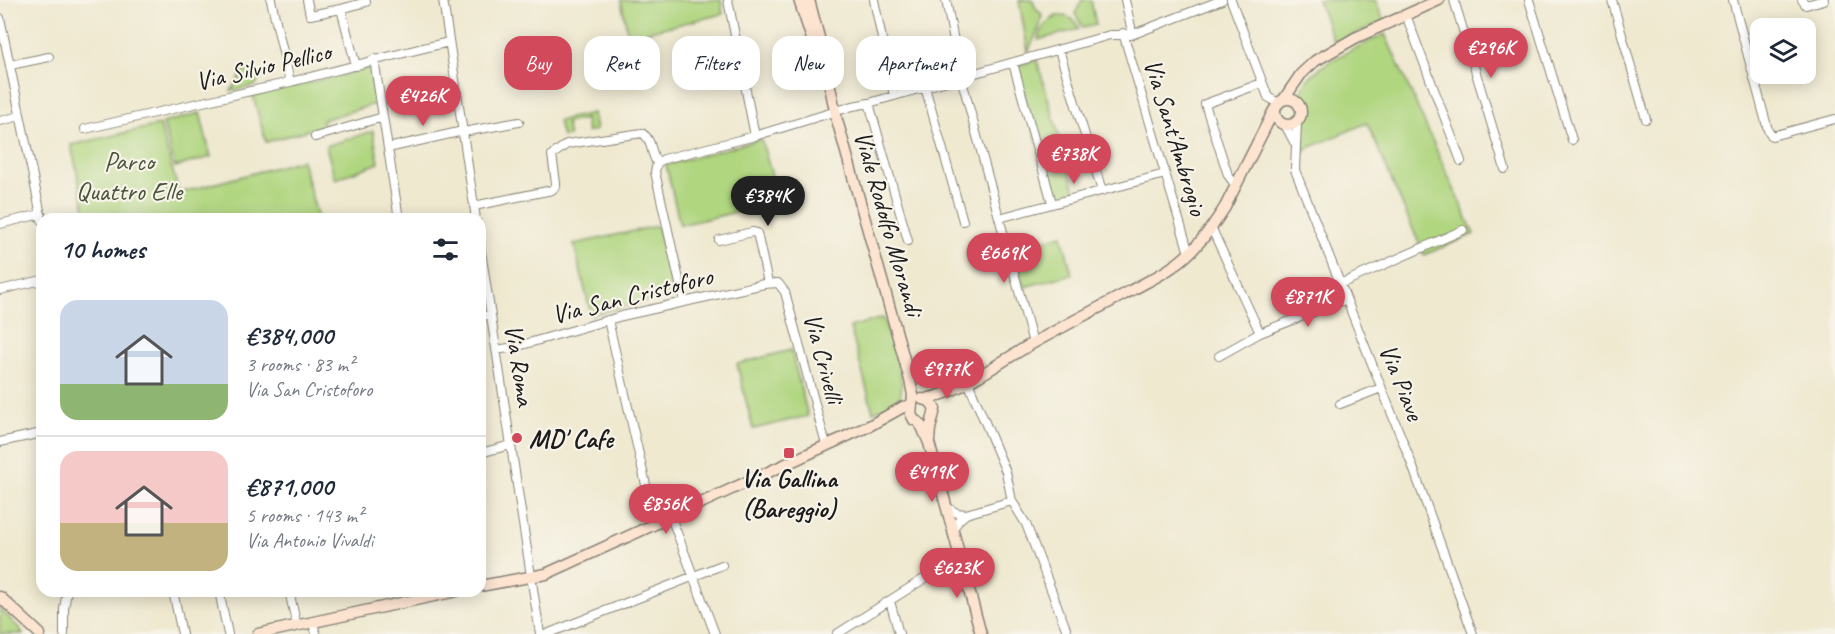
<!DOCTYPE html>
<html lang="en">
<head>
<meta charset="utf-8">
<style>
	:root { --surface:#fff; --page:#f6f6f7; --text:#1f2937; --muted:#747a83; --line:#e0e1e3; --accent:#d1495b }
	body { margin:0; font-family:Caveat,sans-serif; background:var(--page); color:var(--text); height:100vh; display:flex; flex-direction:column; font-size:22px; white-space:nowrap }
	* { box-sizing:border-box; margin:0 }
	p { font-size:20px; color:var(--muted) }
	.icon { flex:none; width:33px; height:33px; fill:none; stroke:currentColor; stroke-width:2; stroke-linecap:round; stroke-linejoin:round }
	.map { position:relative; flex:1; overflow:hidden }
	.drawer { position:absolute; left:36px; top:213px; width:450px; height:384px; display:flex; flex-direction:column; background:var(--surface); border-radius:18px; box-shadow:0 3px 15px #0003 }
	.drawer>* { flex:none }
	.hud { position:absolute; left:504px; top:36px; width:570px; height:54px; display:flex; gap:12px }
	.buttons { position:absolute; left:1750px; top:18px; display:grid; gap:12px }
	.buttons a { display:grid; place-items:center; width:66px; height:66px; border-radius:12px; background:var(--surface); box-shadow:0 3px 15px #0003; font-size:30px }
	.price { position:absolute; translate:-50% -51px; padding:0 14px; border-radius:21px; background:var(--accent); color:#fff; font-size:20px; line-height:39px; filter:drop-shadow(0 2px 3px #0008) }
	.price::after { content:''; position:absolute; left:50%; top:36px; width:18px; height:14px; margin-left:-9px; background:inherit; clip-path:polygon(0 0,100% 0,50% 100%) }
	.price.on { background:#222; color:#fff }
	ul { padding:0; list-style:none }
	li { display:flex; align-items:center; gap:18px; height:150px; padding:0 24px }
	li+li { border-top:2px solid var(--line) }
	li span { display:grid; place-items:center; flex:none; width:168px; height:120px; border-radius:18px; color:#555 }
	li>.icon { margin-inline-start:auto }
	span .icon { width:72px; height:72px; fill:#fffc; stroke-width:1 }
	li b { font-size:26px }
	h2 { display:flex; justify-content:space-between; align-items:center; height:72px; padding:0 24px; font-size:26px }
	.pill { padding:0 21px; border-radius:18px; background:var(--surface); box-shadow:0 3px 15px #0003; font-size:21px; line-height:54px }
	.pill.on { background:var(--accent); color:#fff }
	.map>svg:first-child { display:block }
</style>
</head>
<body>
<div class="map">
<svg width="1835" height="634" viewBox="0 0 1835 634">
	<rect width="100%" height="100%" fill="#f7f3e8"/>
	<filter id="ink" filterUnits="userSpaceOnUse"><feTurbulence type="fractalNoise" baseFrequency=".0167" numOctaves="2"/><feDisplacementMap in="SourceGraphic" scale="12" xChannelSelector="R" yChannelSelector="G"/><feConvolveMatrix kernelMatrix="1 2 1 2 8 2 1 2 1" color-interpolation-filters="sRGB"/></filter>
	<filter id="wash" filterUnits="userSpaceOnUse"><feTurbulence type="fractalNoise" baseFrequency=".008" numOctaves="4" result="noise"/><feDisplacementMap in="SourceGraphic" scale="24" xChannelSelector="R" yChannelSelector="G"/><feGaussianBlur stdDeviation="1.35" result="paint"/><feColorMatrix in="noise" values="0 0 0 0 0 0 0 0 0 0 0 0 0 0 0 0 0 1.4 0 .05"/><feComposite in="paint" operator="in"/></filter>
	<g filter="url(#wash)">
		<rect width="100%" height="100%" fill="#efe9d0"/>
		<path fill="#b0d680" stroke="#66794e" stroke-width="1.5" d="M621,0H721L723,14L628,36Z
			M1019,0H1033L1035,7L1042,15L1040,26L1028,52Z
			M1082,0H1091L1096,25L1083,28L1075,14Z
			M1318,0H1375L1384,21L1334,43Z
			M1057,16C1068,15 1075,19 1079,29L1038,40C1041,29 1046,21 1057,16Z
			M1385,34L1474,234L1424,255L1367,123L1301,151L1303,131L1309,113V107L1302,92C1304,67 1364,45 1385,34Z
			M1037,60L1076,194L1053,201L1016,66Z
			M370,68L375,104L322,120L323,126L266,142L253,96Z
			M245,69L260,79L255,86L231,91Z
			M200,113L211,157L175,167L163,123Z
			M593,113L596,130L587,132L585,119L566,123L569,136L562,137L558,121Z
			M160,125L179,193L302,160L318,219H87L71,145Z
			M373,131L379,163L335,179L326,146Z
			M761,139L781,206L773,209L771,204L680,225L666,165Z
			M657,226L674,295L591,315L574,244Z
			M1062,235L1072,274L1024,287L1013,249Z
			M883,318C889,335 910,385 898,399C893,406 880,409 873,412L850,327Z
			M791,350L808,416L753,429L737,364Z
			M0,609L20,629L23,634H0Z"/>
	</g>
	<g filter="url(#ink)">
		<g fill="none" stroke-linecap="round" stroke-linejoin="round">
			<defs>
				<path id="street" d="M271,0L290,82
					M307,0L310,15L341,9
					M443,0L476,219
					M728,0L755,136
					M874,0L894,96
					M946,0L961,77L1033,343
					M1125,0L1131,27V35
					M1231,0L1268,97L1278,103
					M1454,0L1505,169
					M1529,0L1572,140
					M1612,0L1646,119
					M1733,0L1768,130L1772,136L1835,119
					M1802,0L1806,5L1824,0
					M1406,15L1461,161
					M0,18L42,220
					M1123,33L1189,253
					M1059,50L1102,191
					M374,59L399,219
					M1013,63L1052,203
					M10,65L49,57
					M356,66L341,9L366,2L365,0
					M925,87L963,221
					M869,103L908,241
					M0,121L20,116
					M1297,122L1295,170L1411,462L1473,634
					M1285,125L1294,142
					M85,129C153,113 222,98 290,82C343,69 396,54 449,42
					M463,132L519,122
					M315,137L383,117
					M388,148L463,131
					M657,163L664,159L755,136L853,106L869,103L1110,35H1131L1222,0
					M1236,186L1228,175L1205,104L1262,83
					M474,206L552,190L556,186V183L552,155L567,144L642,133C653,140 650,153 657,163L655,172L684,302
					M1000,219L1003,217L1165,174
					M0,224L41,214
					M1211,227L1260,333
					M719,240L752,232L757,233L768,283
					M480,245L540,634
					M1340,284L1463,230
					M0,290L42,280
					M480,317L490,314
					M608,320L655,524
					M496,350L515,347L622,316L764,284L778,283L785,292L826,445
					M1219,356L1260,333L1346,299
					M968,382L1006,472L1012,501L1026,524L1068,634
					M1340,404L1381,388
					M0,442L42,433
					M480,453L511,445
					M948,508L957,513L966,514L959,520L953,529
					M966,514L1012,501
					M671,517L715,634
					M173,591L182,634
					M219,591L228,634
					M289,591L297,626
					M890,601L899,634
					M313,623L316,634
					M64,634V609L67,591
					M547,634L722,565
					M837,634L960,556"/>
				<path id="secondary" d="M799,0L815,48
					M809,0L822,49L837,120L910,380L913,395L911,414L914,420
					M1275 112a13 13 0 1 1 26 0a13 13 0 1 1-26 0Z
					M1284,99L1301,74L1315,61L1355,38L1439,0
					M922,399L930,401L935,409L930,429L929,440
					M926,399C962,392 1002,360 1035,342C1064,326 1094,310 1123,295C1140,285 1159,277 1175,265C1196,250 1211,229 1225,207L1274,110
					M918,422L922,427L929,443L981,634
					M480,586L546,574L869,426L903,407L912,405
					M0,597L40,634
					M258,634L457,591"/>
			</defs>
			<use href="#street" stroke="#868276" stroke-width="10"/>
			<use href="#secondary" stroke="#868276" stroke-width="13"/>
			<use href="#street" stroke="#fff" stroke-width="8"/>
			<use href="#secondary" stroke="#fde4d1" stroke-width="10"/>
		</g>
	</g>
	<g fill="#d1495b" stroke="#f7f3e8" stroke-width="2">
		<circle cx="517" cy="438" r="6"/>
		<rect x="783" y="447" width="12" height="12" rx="3"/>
	</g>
	<g text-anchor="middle" stroke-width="4.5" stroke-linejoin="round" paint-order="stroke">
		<g font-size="26" fill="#1c1c1c" stroke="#f7f3e8">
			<text transform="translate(263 66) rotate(-13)" y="9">Via Silvio Pellico</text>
			<text transform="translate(1176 137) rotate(73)" y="9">Via Sant'Ambrogio</text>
			<text transform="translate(889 223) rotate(74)" y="9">Viale Rodolfo Morandi</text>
			<text transform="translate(632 295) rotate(-14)" y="9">Via San Cristoforo</text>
			<text transform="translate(824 358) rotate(75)" y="9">Via Crivelli</text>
			<text transform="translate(520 365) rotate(81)" y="9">Via Roma</text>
			<text transform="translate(1402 382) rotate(68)" y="9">Via Piave</text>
		</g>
		<g font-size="26" fill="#48543a" stroke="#f7f3e8">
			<text x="129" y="170">Parco<tspan x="129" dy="30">Quattro Elle</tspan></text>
		</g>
		<g font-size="26" font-weight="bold" fill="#1c1c1c" stroke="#f7f3e8" text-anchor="start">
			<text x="529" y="447">MD' Cafe</text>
			<text x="789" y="487" text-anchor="middle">Via Gallina<tspan x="789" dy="30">(Bareggio)</tspan></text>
		</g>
	</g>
</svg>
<div class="buttons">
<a><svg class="icon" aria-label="layers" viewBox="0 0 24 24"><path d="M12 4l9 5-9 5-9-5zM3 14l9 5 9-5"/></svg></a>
</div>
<b class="price" style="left:1491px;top:79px">€296K</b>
<b class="price" style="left:423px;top:127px">€426K</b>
<b class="price" style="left:1074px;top:185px">€738K</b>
<b class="price on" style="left:768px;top:227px">€384K</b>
<b class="price" style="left:1004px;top:284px">€669K</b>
<b class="price" style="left:1308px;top:328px">€871K</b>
<b class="price" style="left:947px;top:400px">€977K</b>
<b class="price" style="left:932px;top:503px">€419K</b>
<b class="price" style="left:666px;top:535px">€856K</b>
<b class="price" style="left:957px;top:599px">€623K</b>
<div class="hud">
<a class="pill on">Buy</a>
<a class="pill">Rent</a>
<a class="pill">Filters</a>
<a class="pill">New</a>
<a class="pill">Apartment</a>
</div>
<section class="drawer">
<h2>10 homes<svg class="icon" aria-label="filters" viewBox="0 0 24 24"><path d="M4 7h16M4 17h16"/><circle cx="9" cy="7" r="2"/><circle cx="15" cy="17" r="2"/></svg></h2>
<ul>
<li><span style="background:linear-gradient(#c9d6e8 70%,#8fb573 0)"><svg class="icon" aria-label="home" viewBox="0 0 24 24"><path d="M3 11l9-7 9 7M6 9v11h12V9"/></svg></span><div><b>€384,000</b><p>3 rooms · 83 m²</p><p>Via San Cristoforo</p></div></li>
<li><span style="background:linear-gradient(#f6c9c9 60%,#c2b280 0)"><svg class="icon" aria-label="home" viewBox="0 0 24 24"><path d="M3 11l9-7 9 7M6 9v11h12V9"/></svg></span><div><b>€871,000</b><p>5 rooms · 143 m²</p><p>Via Antonio Vivaldi</p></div></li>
</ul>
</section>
</div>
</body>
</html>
